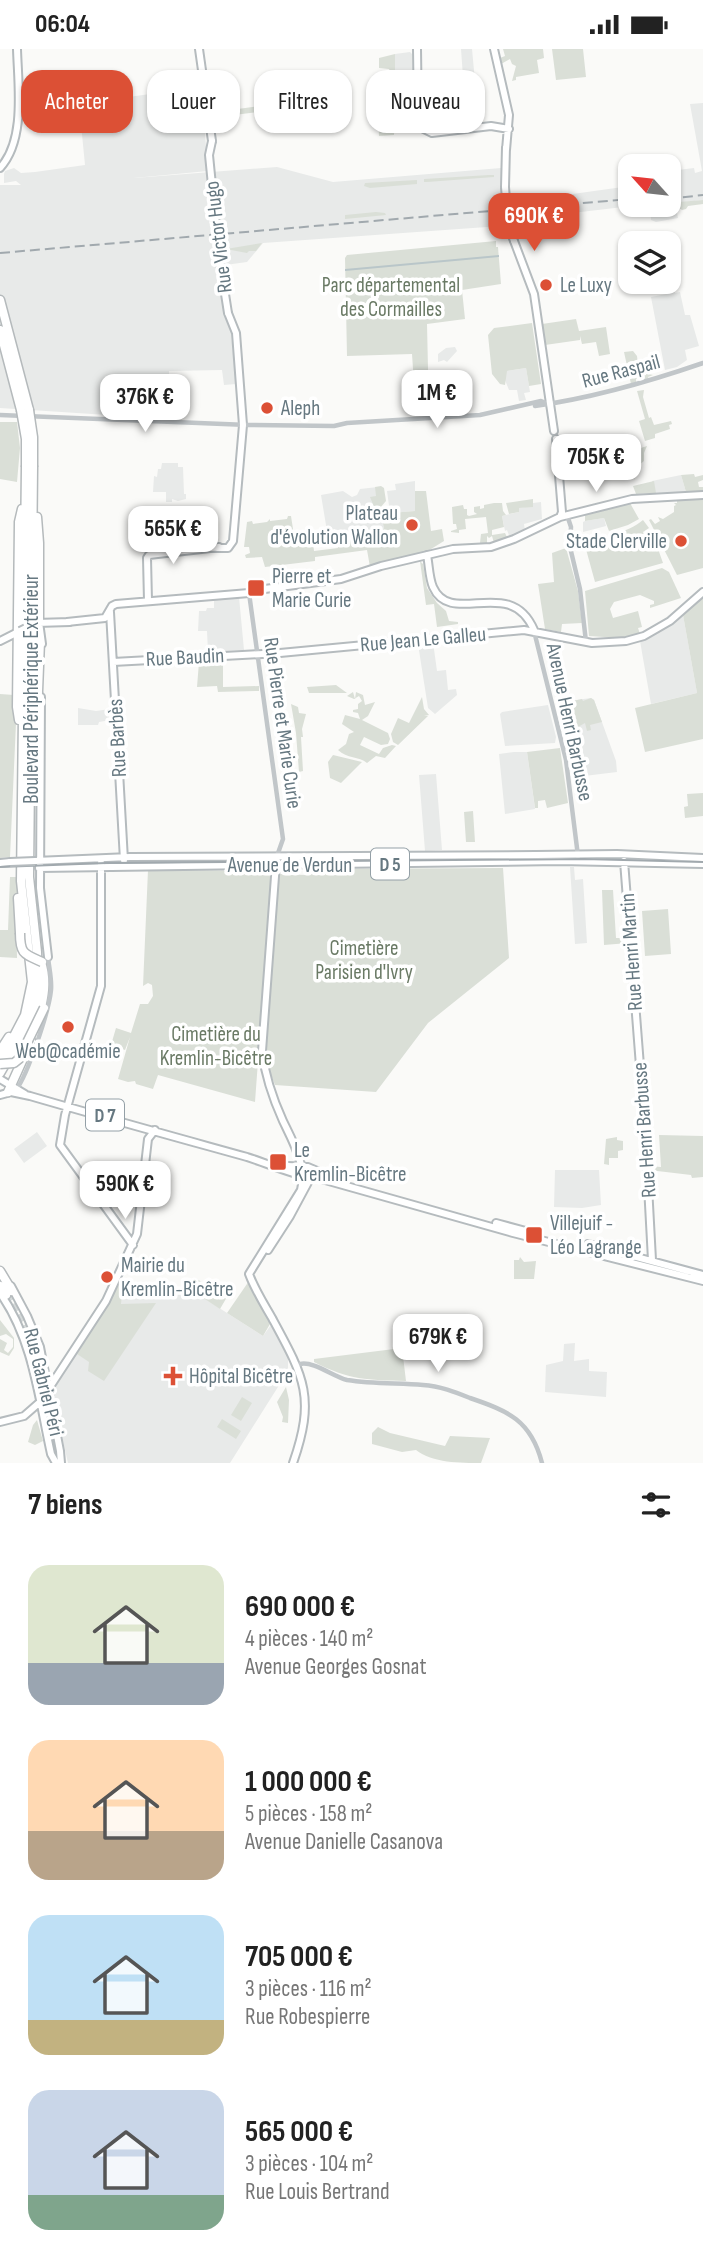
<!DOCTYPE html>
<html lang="fr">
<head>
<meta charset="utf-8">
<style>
	:root { --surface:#fff; --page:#f6f6f6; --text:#222; --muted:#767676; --accent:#dc5035 }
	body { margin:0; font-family:"Sofia Sans Condensed",sans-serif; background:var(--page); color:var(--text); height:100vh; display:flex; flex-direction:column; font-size:26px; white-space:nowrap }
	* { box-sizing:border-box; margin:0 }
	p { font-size:23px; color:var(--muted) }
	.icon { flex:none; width:38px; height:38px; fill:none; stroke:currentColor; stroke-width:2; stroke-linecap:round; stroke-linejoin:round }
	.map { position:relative; height:1414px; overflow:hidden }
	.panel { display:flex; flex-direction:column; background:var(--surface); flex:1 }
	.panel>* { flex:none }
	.banner { position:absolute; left:21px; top:21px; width:662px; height:63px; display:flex; gap:14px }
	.needle { width:46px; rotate:297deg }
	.tools { position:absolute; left:618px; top:105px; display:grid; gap:14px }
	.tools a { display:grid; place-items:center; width:63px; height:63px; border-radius:14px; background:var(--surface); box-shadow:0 2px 5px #0004; font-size:35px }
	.price { position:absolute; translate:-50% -60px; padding:0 16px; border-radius:14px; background:#fff; color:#222; font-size:23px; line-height:46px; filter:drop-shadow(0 2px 4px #0008) }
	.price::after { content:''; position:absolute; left:50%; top:42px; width:21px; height:16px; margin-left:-10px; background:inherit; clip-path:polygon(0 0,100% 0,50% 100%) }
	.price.selected { background:var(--accent); color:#fff }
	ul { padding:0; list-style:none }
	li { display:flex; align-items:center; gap:21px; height:175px; padding:0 28px }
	li span { display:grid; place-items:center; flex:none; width:196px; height:140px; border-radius:21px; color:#555 }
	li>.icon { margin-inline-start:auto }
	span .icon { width:84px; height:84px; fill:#fffc; stroke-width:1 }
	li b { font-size:30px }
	h2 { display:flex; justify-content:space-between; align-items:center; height:84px; padding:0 28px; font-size:30px }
	.tag { padding:0 24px; border-radius:21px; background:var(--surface); box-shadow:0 2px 5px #0004; font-size:24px; line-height:63px }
	.tag.selected { background:var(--accent); color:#fff }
	.status { display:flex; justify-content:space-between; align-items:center; height:49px; padding:0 35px; background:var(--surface); direction:ltr }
	.status svg { height:19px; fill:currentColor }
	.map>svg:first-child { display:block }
</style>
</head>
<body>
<div class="status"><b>06:04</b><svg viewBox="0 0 49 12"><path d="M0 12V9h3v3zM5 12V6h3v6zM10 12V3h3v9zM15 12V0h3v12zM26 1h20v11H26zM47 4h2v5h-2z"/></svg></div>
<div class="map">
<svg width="703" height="1414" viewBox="0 0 703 1414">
	<rect width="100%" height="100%" fill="#fafaf8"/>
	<path fill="#e8eae9" d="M461,0H472L476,43L473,44L475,72L469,70L468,77L460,78V75H457L453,79L445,80L443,78L440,81H434L425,72V62H428L429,48L449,49L450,41L464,42Z
		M410,3L412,5L413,24L395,23V5Z
		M150,45L152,54L202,48L208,122L134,129L277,118L333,133L501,119V155L630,137V156H652H642L643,160L633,162L632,157L555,166L551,170L552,187L522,189L518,186L513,168L503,169L501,177L263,194L247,213L218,217L225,266L231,284L236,335L224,336L222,321L169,322V370L0,359V136H21L16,132L4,134V125L5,122L14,119L21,124L35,123L85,116L79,55Z
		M703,54V151L669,155L670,122L694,119L695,124L702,122L690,55Z
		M676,158L678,169L656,173L651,171L650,160Z
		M674,240L675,244L680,243L685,266H690L699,297L685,301L687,311L677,318L665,321L651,248L666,245V242Z
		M446,299L455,298L457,302L447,313L444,311L438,313V305Z
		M526,319L530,343L524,344L526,351L519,352L517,341H509L505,331H501L500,323Z
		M162,414H178V418H183L184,445H186V450L178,452L172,450V453H166V443H153L154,427L157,428L158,420H161Z
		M681,426L686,443L654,444L652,432Z
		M415,432V462L390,464L387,442L396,441L395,435Z
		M378,438L384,479L378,487L362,490L353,483L336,485L335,480L327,482L321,446L343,442L352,448L357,446L360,440Z
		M541,453L542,470L524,475L525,482L510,489L507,481L505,482L502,467L519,463L518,459L533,457V454Z
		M604,469L606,477L583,483V473L585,472Z
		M239,548L244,601L208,603L207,582H198L199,562H206L207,559H214V550Z
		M683,566L697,644L651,655L640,592L667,578Z
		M433,593L437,622L446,621L448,641L456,640L457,646L435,665L428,659L418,595Z
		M591,649L594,651L616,712L617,723L576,728L575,721L578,720L575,702L568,676H564L559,656L561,653Z
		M548,656L556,688L555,694L505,697L500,665L502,663Z
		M78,659L96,662L110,660V671L99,673L98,676H78Z
		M514,703H527L535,760L505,765L499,705Z
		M436,725L442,801L425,802L419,726Z
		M570,818H574L575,831L583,830L587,894L575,895Z
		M37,1083L47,1097L24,1114L14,1100Z
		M555,1121H599L601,1156L582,1159L554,1158Z
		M118,1235L188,1239L263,1287L271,1276L288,1309V1322L230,1414H68L52,1343L107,1258Z
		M575,1294L574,1312L589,1310V1322L607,1323L606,1348L545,1343L546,1316L563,1312L564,1295Z"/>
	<path fill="#dadfd7" d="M503,0H543L544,9L537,11L539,24L516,28V31L512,32L516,17L512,15L510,10L501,15L500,9L505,7Z
		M552,0H583L586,28L556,31Z
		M395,5V22L404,23V32L411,31L415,33V40H395L394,86L379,87L378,66L389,65L390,31L392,28L389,20L379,19V9Z
		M450,41L473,42V44L457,43L452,47V50H443V54L438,50L431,57L428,52V60H421L423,49H449Z
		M334,47L335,62L313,65L312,56L210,69L209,64Z
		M489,126H494V128L427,133H424V130Z
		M417,131V135L370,139L364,137L365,134Z
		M703,151V155L688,157L686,160L682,161L676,157L643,160L642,156Z
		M376,163L385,164L386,166L345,170V166Z
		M496,192V198H498L501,235L462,241L465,270L427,275L429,364H416L412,305L347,307L345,209L347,206Z
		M262,194L256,202H249L247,204L231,201L221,203L220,201Z
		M576,270L579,282L606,278L610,305L599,307L596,293L582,295L580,287V291L545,296L542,275Z
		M532,274L541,335L529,337L526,319L507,322L505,336L500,335L492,325L488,286L494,279Z
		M633,302L637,307L638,316L644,315L648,325L653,326L648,328L649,330L641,332L640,329L636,330V333L631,335L624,303Z
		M644,341L643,348L649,369L651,368L654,376L671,372L672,375L669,376L670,380L655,385V389L645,392L639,372L645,370L637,342Z
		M0,373H17L20,399L17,433L0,430Z
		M647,397L644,404V412L634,420L635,431L625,404Z
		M694,425L695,428L703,426V431L698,433L699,438H703V442L686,443L681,426Z
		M654,432L656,444L636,445L633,437Z
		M381,437L384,439L386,452L380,459L375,460L370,448L376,447L375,438Z
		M415,442H426L431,482L442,480L444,492L423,505L370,518L367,501L315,508V512L265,518L262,508L246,509L245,506L250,504L249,498H244L247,473L252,472L253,475L267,473L270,470V472L287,470L288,467H291L295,493H313L314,502L338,499L336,485L353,483L362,489L378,487L384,479L382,470L391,469L390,464L415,462Z
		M533,450V458L519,459V463L509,465L506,454Z
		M703,450V519L677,526L649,471L651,470L655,475L660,472L658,468L663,470L674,463V457L676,456L674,454H677V451Z
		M494,454H502L503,462L506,466L502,467L504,478L492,481V486L505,484L508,490L494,494L492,487L489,489L487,487V494L485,496L480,494L481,485L488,484L486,468L465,470L466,480L459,481V484L451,483V482L457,480L456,475H453L452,458L463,456L464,460H467V466L469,467L477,465L474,463V458L480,457V460L484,459V456Z
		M630,454L639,470L628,476L609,482L604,469L585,472V465Z
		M643,471L649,479L643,483L649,499L657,497L663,514L595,533L584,493C605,487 626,485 643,471Z
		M566,499L578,542L582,574L562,575L561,583L545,580L538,535L554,533L552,504Z
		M420,512L423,515L427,539L437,554L446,562L449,572L458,573V575L437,578L434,555L426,556Z
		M662,519L669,523L681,549L650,559V556L654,555V552L640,546L614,553L610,560L613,569L638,562L642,578L638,579L640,585L619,589L589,587L585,542Z
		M703,548V690L645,703L635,659L697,644L683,566Z
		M223,611V638L259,637V642L218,643L217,637L197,638L199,613Z
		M336,636L347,644H309L307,638Z
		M353,643L355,650L356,643L363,646L365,656L375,653L368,667L362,671L388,684L390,690L388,695L381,696L364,688L360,696L379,705L383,699L392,696L396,697L385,709L376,707L367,714C359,707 347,710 338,701L346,695L349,685L354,683L342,675L345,666L360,670L358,664L353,663V661L358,660V655L362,652L359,647L354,650L347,647Z
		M0,645L14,646L16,674L10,808L0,809Z
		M422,648L424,660L429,666L424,667H428L398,696L393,693L391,685L398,669L409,674Z
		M591,649L594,651L602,673L590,676L591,681L587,682L585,674L576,679L573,652L582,650L583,652Z
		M291,655L298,658L299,664L306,665L302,680L303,688H301L303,722L299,723L296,684Z
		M560,699L568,754L547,759L545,751L538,752V759H535L527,703Z
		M333,706L362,713L341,734L330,729L328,713Z
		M703,744V767L685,769L684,758L688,757L687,745Z
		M473,762L475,793H466L464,763Z
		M267,809V814L161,816V810Z
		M503,819L509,909L428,974L376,1043L275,1036L268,1018L266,1002L279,825L306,826V820Z
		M148,821L272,822L255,1053L158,1026L153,1040L136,1035L135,1032L128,1033L118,1030L130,988L125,1001L111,996L116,979L131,984L140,955H148L153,947L152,936L148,934L143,937Z
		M10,828H19L16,850L17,909L0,908V881H8Z
		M602,841H613L616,889H628V894L604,896Z
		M668,860L671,905L645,907L642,862Z
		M659,1086L703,1087V1128L692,1129L691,1126L649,1121V1117L661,1118Z
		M617,1088V1091L623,1092V1101L618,1102V1109H609V1116L604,1115L606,1090Z
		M520,1208L524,1213L536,1212L534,1230H514V1211H519Z
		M195,1229L227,1248L220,1260L188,1239Z
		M249,1232L270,1275L263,1287L227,1264Z
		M118,1235H123L121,1255L156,1254L104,1332L88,1322L89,1313L77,1305L107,1258Z
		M0,1271L14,1289V1299L9,1307L0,1303V1290L7,1294L4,1301L8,1304L13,1298V1290L6,1285L0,1287Z
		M402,1299L406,1332C368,1331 349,1331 314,1313V1310Z
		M286,1338L289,1351L288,1374L282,1373L283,1368L277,1353Z
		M242,1348L252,1354L241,1372L231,1366Z
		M222,1370L241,1382L236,1390L217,1378Z
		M37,1371L43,1392L35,1396L28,1393L33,1376Z
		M378,1378L390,1384L445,1397L450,1387L490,1389L481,1414C461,1414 432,1414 416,1401L402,1403L372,1395V1384Z"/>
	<path fill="#b9c6c9" d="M499,206V208L345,222V220Z"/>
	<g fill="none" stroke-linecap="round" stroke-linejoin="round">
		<path stroke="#d5dada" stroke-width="8" stroke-dasharray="8 4" stroke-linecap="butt" d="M10,1243L32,1286L60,1414"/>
		<defs>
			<path id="major" d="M199,0L212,92
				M417,0L418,71L422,79L432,84L491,77L509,80
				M494,0L509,66L506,101
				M0,119C26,91 18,36 17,0
				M505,138L506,98
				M514,192L534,245L554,382
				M556,390L562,463L560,468
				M217,499H228L233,492L243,376L236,284L228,264
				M427,506C429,516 429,529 433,538C451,579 510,525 534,581
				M148,552L147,509L149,506L219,498
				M110,563L124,811
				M39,573L42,595
				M67,573L105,569L112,557L116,555L249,544L257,541L341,530L381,517L453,500L491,498L514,490L560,468L632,450L703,446
				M36,574L70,573
				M0,592L20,582
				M113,613L280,604L524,581L592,594L626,592L644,587L670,572L703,543
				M41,648L40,839L48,908
				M35,812L130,808L536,806L617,805L703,809
				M624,812L645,1081L652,1211
				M0,814L10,813
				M101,814V937L65,1066L60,1096L133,1196
				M276,814L262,1002C265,1026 273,1050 283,1072C293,1093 307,1117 301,1141L249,1225C255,1241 264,1255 272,1269C304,1328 316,1348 293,1414
				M39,819L560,812L703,815
				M0,1030L25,1045
				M0,1046L11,1043L30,1047C102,1068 175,1088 247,1108C269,1115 298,1128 318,1129L513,1184L703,1232
				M288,1117L308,1118L331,1128
				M496,1174L533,1184
				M585,1198L588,1195L592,1196L703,1226
				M268,1201L290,1167L312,1126
				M11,1237L27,1267L40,1298L60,1402L61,1414
				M0,1244C33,1290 39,1351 51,1405L56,1414
				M0,1373L24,1367L40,1353L106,1252L137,1185L148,1090L155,1081"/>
			<path id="highway" d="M0,251L29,361
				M0,281L21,361
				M37,468L39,494V573
				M19,671L17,658L19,473L22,460
				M35,678L37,667L40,592
				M18,849L20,884
				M39,966C44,948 47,932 41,913
				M0,1002L9,988
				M0,1014L25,966L32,933L21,832L26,418
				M0,1024L30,972L38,934L37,903L29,828L33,418
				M8,1043L31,992
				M0,1222L12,1242
				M0,1237L6,1246"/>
		</defs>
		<use href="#major" stroke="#b5bbbe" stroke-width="10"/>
		<use href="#highway" stroke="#b5babc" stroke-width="11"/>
		<path stroke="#c1c6c9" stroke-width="4.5" d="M535,357C592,349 648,333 703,314
			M0,366L248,376L334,377L347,374L480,366L541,352L546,354
			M567,466L571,478L570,498L580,540L586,593
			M249,544L283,790L277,807
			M534,582L566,711L578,807
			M16,1041C28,1025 49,962 51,941C52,930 49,919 48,908
			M300,1315C314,1312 332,1327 347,1331C373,1335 398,1334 423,1336C440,1337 455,1343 470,1349C508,1362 531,1371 542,1414"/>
		<use href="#major" stroke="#fff" stroke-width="6"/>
		<use href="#highway" stroke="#fff" stroke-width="8"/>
		<path stroke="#a1a9ae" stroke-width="2" d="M0,818L106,814L584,810L703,813"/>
		<path stroke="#a1a9ae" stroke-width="2" stroke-dasharray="10 5" stroke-linecap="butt" d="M668,150L703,146
			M0,204L630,150"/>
		<defs>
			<path id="major-bridge" d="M212,92L209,106L219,207L228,264
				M505,138L508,175L514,192
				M20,582L36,574
				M10,813L35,812"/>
			<path id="highway-bridge" d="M21,361L26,390V418
				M29,361L33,388V418
				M20,884C20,905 24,905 42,913
				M0,1015L14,1014L19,1010L44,959"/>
		</defs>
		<use href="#major-bridge" stroke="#b5bbbe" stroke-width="10" stroke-linecap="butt"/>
		<use href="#highway-bridge" stroke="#b5babc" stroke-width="11" stroke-linecap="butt"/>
		<use href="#major-bridge" stroke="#fff" stroke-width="6"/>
		<use href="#highway-bridge" stroke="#fff" stroke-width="8"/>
	</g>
	<g fill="#dc5035" stroke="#fff" stroke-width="2.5">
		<circle cx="546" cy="236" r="7"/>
		<circle cx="267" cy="359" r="7"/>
		<circle cx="412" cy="476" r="7"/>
		<circle cx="681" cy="492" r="7"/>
		<rect x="247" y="530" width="18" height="18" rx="3.5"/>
		<circle cx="68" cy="978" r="7"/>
		<rect x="269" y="1104" width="18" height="18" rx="3.5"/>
		<rect x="525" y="1177" width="18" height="18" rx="3.5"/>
		<circle cx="107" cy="1228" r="7"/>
		<path d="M169.5 1316.5h7v7h7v7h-7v7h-7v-7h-7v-7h7z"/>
	</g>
	<g text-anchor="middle" stroke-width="7" stroke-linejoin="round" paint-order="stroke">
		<g fill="#fff" stroke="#94a0a7" stroke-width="2">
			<rect x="371" y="799.5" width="38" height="31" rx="5"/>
			<rect x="86" y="1050.5" width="38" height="31" rx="5"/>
		</g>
		<g font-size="19" font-weight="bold" fill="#667881">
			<text x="390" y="822">D 5</text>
			<text x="105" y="1073">D 7</text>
		</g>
		<g font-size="21" fill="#667881" stroke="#fff">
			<text transform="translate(218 188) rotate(-97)" y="7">Rue Victor Hugo</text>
			<text transform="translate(621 322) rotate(-15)" y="7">Rue Raspail</text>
			<text transform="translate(423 590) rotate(-5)" y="7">Rue Jean Le Galleu</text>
			<text transform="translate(185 608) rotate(-3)" y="7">Rue Baudin</text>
			<text transform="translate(31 640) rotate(-90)" y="7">Boulevard Périphérique Extérieur</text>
			<text transform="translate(570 673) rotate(78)" y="7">Avenue Henri Barbusse</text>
			<text transform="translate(283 674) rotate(82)" y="7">Rue Pierre et Marie Curie</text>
			<text transform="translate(117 689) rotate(-93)" y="7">Rue Barbès</text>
			<text x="290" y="823">Avenue de Verdun</text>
			<text transform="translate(631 903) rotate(-94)" y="7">Rue Henri Martin</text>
			<text transform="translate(644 1081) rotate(-94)" y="7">Rue Henri Barbusse</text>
			<text transform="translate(44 1333) rotate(76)" y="7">Rue Gabriel Péri</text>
		</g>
		<g font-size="21" fill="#6a7a65" stroke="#fff">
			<text x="391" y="243">Parc départemental<tspan x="391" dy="24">des Cormailles</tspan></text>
			<text x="364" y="906">Cimetière<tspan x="364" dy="24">Parisien d'Ivry</tspan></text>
			<text x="216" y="992">Cimetière du<tspan x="216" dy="24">Kremlin-Bicêtre</tspan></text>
		</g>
		<g font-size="21" fill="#667881" stroke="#fff" text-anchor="start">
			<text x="560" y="243">Le Luxy</text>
			<text x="281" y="366">Aleph</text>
			<text x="398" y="471" text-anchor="end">Plateau<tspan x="398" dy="24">d'évolution Wallon</tspan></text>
			<text x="667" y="499" text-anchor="end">Stade Clerville</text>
			<text x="272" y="534">Pierre et<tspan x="272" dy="24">Marie Curie</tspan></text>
			<text x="68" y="1009" text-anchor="middle">Web@cadémie</text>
			<text x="294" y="1108">Le<tspan x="294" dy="24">Kremlin-Bicêtre</tspan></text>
			<text x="550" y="1181">Villejuif -<tspan x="550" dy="24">Léo Lagrange</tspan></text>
			<text x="121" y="1223">Mairie du<tspan x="121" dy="24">Kremlin-Bicêtre</tspan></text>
			<text x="189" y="1334">Hôpital Bicêtre</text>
		</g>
	</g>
</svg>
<div class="tools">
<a><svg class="needle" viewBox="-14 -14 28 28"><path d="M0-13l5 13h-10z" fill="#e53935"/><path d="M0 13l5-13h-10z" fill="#767676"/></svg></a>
<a><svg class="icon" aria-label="layers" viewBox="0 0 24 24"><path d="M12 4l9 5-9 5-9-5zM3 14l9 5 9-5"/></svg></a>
</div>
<b class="price selected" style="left:534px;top:204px">690K €</b>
<b class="price" style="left:437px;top:381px">1M €</b>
<b class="price" style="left:145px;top:385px">376K €</b>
<b class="price" style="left:596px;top:445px">705K €</b>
<b class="price" style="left:173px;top:517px">565K €</b>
<b class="price" style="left:125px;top:1172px">590K €</b>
<b class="price" style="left:438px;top:1325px">679K €</b>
<div class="banner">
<a class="tag selected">Acheter</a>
<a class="tag">Louer</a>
<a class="tag">Filtres</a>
<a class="tag">Nouveau</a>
</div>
</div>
<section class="panel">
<h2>7 biens<svg class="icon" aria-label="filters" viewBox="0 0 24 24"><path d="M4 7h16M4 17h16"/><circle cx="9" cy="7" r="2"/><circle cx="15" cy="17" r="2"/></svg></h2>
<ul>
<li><span style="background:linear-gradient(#dfe7d0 70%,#9aa5b1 0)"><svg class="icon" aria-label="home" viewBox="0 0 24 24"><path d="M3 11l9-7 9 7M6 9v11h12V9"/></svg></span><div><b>690 000 €</b><p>4 pièces · 140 m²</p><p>Avenue Georges Gosnat</p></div></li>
<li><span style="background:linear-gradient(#ffd9b3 65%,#b9a48a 0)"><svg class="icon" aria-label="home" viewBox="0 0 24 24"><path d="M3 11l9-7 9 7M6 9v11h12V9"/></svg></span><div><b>1 000 000 €</b><p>5 pièces · 158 m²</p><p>Avenue Danielle Casanova</p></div></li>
<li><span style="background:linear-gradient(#bfe0f5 75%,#c2b280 0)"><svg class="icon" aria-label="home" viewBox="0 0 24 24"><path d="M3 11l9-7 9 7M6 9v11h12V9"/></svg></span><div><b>705 000 €</b><p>3 pièces · 116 m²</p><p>Rue Robespierre</p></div></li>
<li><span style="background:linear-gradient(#c9d6e8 75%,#7fa58c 0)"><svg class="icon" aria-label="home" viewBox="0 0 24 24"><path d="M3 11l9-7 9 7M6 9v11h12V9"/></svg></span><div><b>565 000 €</b><p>3 pièces · 104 m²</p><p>Rue Louis Bertrand</p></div></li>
</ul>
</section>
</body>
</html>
